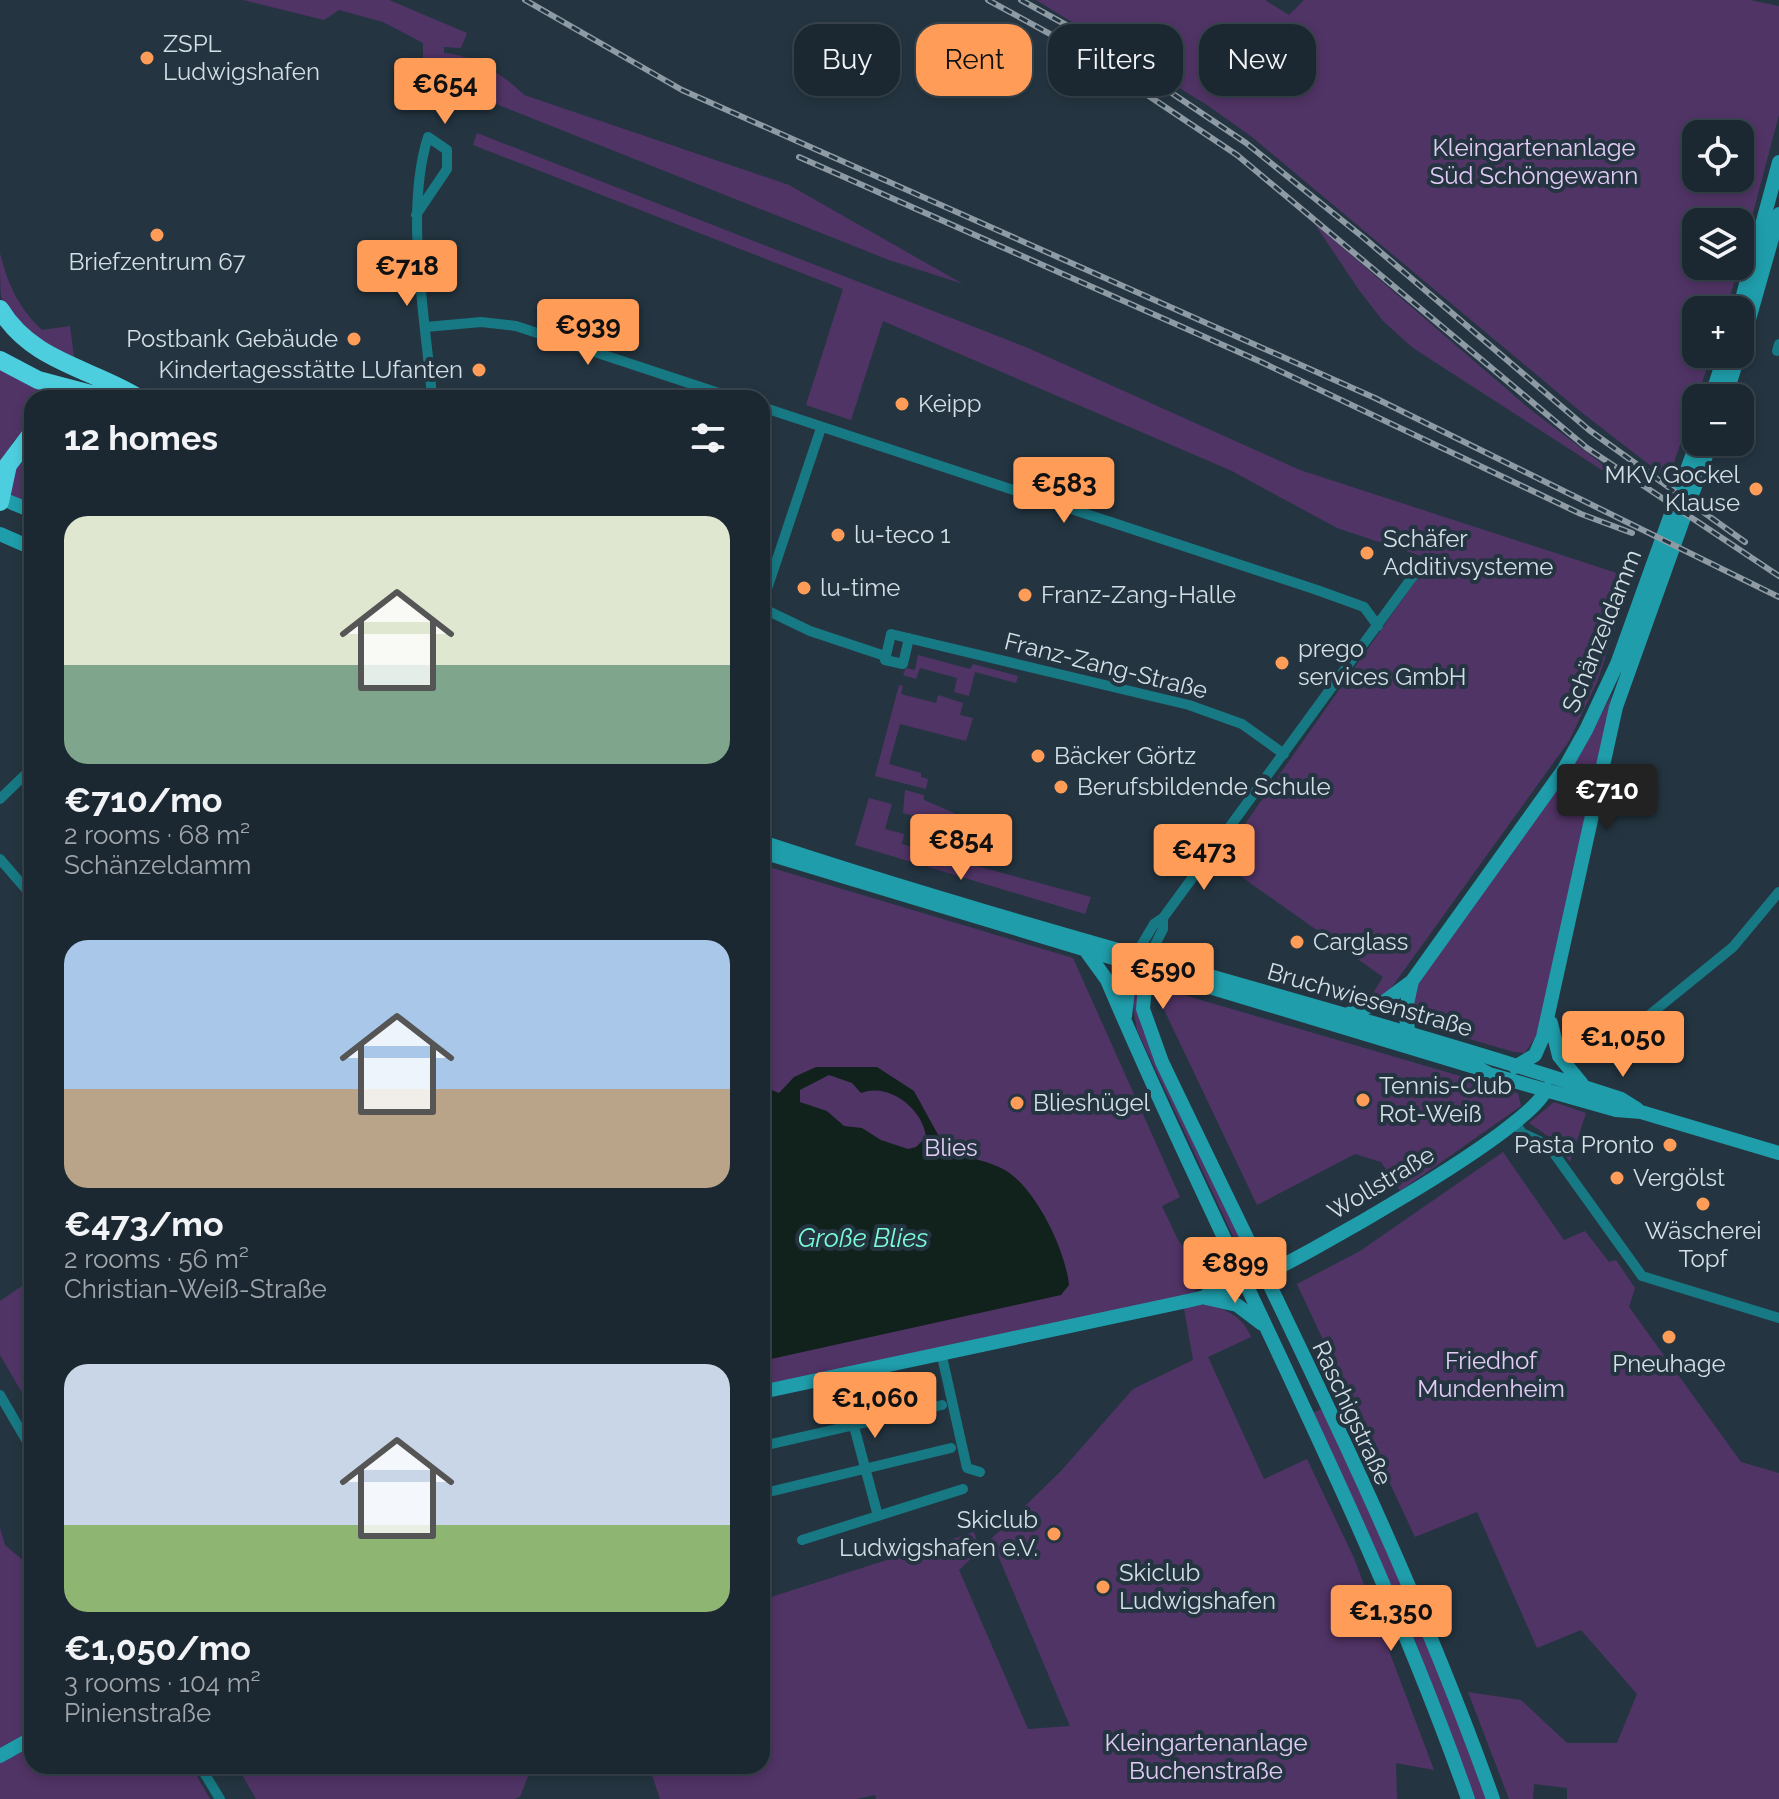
<!DOCTYPE html>
<html lang="en">
<head>
<meta charset="utf-8">
<style>
	:root { --surface:#1b2831; --page:#243039; --text:#f1f3f6; --muted:#a0a6ab; --line:#39444d; --accent:#fe9c58 }
	body { margin:0; font-family:Raleway,sans-serif; background:var(--page); color:var(--text); height:100vh; display:flex; flex-direction:column; font-size:30px; white-space:nowrap }
	* { box-sizing:border-box; margin:0 }
	p { font-size:26px; color:var(--muted) }
	.icon { flex:none; width:44px; height:44px; fill:none; stroke:currentColor; stroke-width:2; stroke-linecap:round; stroke-linejoin:round }
	.map { position:relative; flex:1; overflow:hidden }
	.side { position:absolute; left:24px; top:390px; width:746px; height:1384px; display:flex; flex-direction:column; background:var(--surface); border-radius:24px; box-shadow:0 4px 12px #0003,0 0 0 2px var(--line) }
	.side>* { flex:none }
	.top-card { position:absolute; left:794px; top:24px; width:760px; height:72px; display:flex; gap:16px }
	.fabs { position:absolute; left:1682px; top:120px; display:grid; gap:16px }
	.fabs a { display:grid; place-items:center; width:72px; height:72px; border-radius:16px; background:var(--surface); box-shadow:0 4px 12px #0003,0 0 0 2px var(--line); font-size:40px }
	.price { position:absolute; translate:-50% -68px; padding:0 18px; border-radius:8px; background:var(--accent); color:#111; font-size:26px; line-height:52px; filter:drop-shadow(0 2px 4px #0008) }
	.price::after { content:''; position:absolute; left:50%; top:48px; width:24px; height:18px; margin-left:-12px; background:inherit; clip-path:polygon(0 0,100% 0,50% 100%) }
	.price.current { background:#222; color:#fff }
	ul { padding:0; list-style:none }
	li { display:grid; align-content:center; gap:16px; height:424px; padding:0 40px }
	li span { display:grid; place-items:center; height:248px; border-radius:24px; color:#555 }
	li>.icon { margin-inline-start:auto }
	span .icon { width:144px; height:144px; fill:#fffc; stroke-width:1 }
	li b { font-size:34px }
	h2 { display:flex; justify-content:space-between; align-items:center; height:96px; padding:0 40px; font-size:34px }
	.tag { padding:0 28px; border-radius:24px; background:var(--surface); box-shadow:0 4px 12px #0003,0 0 0 2px var(--line); font-size:28px; line-height:72px }
	.tag.current { background:var(--accent); color:#111 }
	.map>svg:first-child { display:block }
</style>
</head>
<body>
<div class="map">
<svg width="1779" height="1799" viewBox="0 0 1779 1799">
	<rect width="100%" height="100%" fill="#243541"/>
	<path fill="#513466" fill-rule="evenodd" d="M243,0H389L467,33L461,48L444,47V53C473,55 503,74 524,95L789,185L963,284L889,260L443,83L447,121L423,73V43L383,22L339,10L324,20Z
		M1036,0H1265L1289,15L1304,0H1750L1779,6V115L1740,262V222H1696V266H1739L1726,310H1696V354H1712L1668,479L1581,412L1252,137L1207,105ZM1696,134H1740V178H1696Z
		M477,133L1028,348L1300,470L1632,578L1597,682L1569,741L1389,991L1365,1006L1383,977L1219,861L1423,570L1427,558L1337,528L1232,471L883,321L851,420L806,405L843,289L473,145Z
		M1314,223L1531,410L1601,463L1608,474L1413,348L1383,321L1359,290Z
		M0,253C8,285 18,307 42,330L70,326L74,357L157,398H148C104,377 19,346 1,296C0,284 0,266 0,253Z
		M0,368L84,398H32V423L13,442L0,467Z
		M32,442V506L7,496L12,468Z
		M918,655L970,669L973,664L1018,676L1016,683L975,672L969,696L954,692L957,678L920,668L916,679L903,675L906,668L915,670Z
		M899,685L903,686L901,694L936,703L938,695L963,703L960,715L973,718L966,741L900,724L889,764L921,773V777L928,779L926,789L875,776Z
		M1612,694L1537,1035L1525,1053L1514,1052L1411,1022L1413,988L1594,727Z
		M905,790L924,795V800L954,813L946,837L917,830L920,818L903,813Z
		M869,798L892,804L885,829L904,834L902,844L912,847L915,837L943,844L940,856L1091,897L1085,914L855,845Z
		M762,865L1073,958L1180,1197L1162,1206L1178,1240L1202,1271L1194,1294L762,1386Z
		M1130,987L1138,989V1014L1143,1031L1251,1259L1245,1262L1137,1030Z
		M1167,990L1518,1093L1521,1106L1400,1191L1381,1162L1355,1154L1257,1205L1159,999Z
		M1554,1102L1586,1113L1570,1162L1555,1141L1529,1123Z
		M1503,1152L1564,1240L1585,1231L1609,1262L1616,1260L1635,1288L1629,1307L1741,1462L1779,1473V1799H1567V1788L1534,1784L1533,1799H1509L1468,1692L1521,1700L1567,1743H1617L1637,1694L1581,1630L1537,1648L1477,1512L1415,1537L1297,1284L1360,1251Z
		M32,1279V1410L0,1355V1301Z
		M1205,1303C1226,1310 1242,1315 1251,1337L1208,1357L1264,1479L1307,1459L1354,1558L1434,1770L1396,1763L1397,1799H876L875,1795L857,1799H660L649,1766H762V1600L974,1532L980,1550L959,1570L1028,1729L1070,1726L991,1539L1061,1471L1133,1389L1193,1360L1184,1308Z
		M1326,1407L1493,1799H1468L1306,1416Z
		M0,1528L5,1545L32,1568V1766H191L210,1799H0Z
		M237,1766H547L530,1771L520,1797L514,1799H256Z"/>
	<path fill="#11221d" fill-rule="evenodd" d="M816,1067H877L914,1091L947,1151C964,1157 985,1160 1001,1168C1034,1183 1066,1251 1069,1285L1061,1295L762,1361V1086L779,1093L794,1077ZM829,1075L852,1083L861,1093C889,1082 923,1109 926,1137L916,1147L908,1149L881,1140L862,1128L844,1126L827,1111L800,1102V1090Z"/>
	<g fill="none" stroke-linecap="round" stroke-linejoin="round">
		<path stroke="#177984" stroke-width="10" d="M416,215L447,169V150L428,137C404,212 426,319 432,398
			M426,327L481,322L516,326L734,398
			M1777,351L1779,344
			M762,407L1317,590L1364,607L1378,626
			M762,604L821,428
			M762,608L810,631L885,656
			M909,638L903,664L885,660L891,634L1189,705L1242,724L1284,754
			M0,799L32,768
			M0,859L32,896
			M1148,959L1163,929V918
			M1132,961L1154,924L1163,918L1416,572
			M1618,1061L1626,1034L1733,947L1779,892
			M1514,1121L1522,1133L1548,1145L1642,1276L1779,1318
			M941,1352L967,1468L980,1472
			M840,1374L878,1516
			M0,1395L32,1450
			M763,1446L942,1405
			M773,1491L951,1448
			M802,1540L963,1489
			M762,1575L764,1581
			M200,1766L220,1799"/>
		<path stroke="#1f9daa" stroke-width="14" d="M1739,310L1779,162
			M1740,351L1779,214
			M1711,398L1725,354
			M1725,398L1739,354
			M0,498L32,511
			M0,534L32,548
			M762,842C1046,936 1337,1006 1621,1099L1637,1109
			M762,852L1478,1068L1489,1074L1616,1110L1641,1112L1779,1153
			M1086,951L1107,980C1224,1254 1369,1518 1468,1799
			M1147,963L1143,1009L1162,1062C1278,1305 1403,1546 1493,1799
			M1348,1014L1385,1001L1412,981L1564,769L1586,730L1617,664L1697,442
			M1125,1016L1131,965
			M1551,1023L1559,1056L1582,1084
			M1410,1039L1405,1013L1412,981
			M1515,1067L1535,1055L1543,1037L1616,707L1711,442
			M1207,1295L1225,1273L1227,1247
			M1206,1298L1237,1305L1262,1324
			M762,1392L1178,1303C1202,1298 1227,1292 1249,1282C1297,1261 1533,1129 1546,1089
			M0,1756L32,1738"/>
		<path stroke="#4ccede" stroke-width="18" d="M0,309C32,362 91,368 139,398
			M0,360L38,380L106,398
			M0,502L8,465L32,433"/>
		<defs>
			<path id="rail" d="M525,0L682,90L1375,398L1779,597
				M988,0L1083,52L1237,155L1587,448L1779,576
				M1021,0L1090,38L1246,143L1364,238L1589,430L1745,542
				M799,157L1259,361L1581,514L1632,533"/>
		</defs>
		<use href="#rail" stroke="#8e9ba4" stroke-width="6"/>
		<use href="#rail" stroke="#243541" stroke-width="3" stroke-dasharray="9" stroke-linecap="butt"/>
	</g>
	<g fill="#fe9c58" stroke="#243541" stroke-width="3">
		<circle cx="147" cy="58" r="8"/>
		<circle cx="157" cy="235" r="8"/>
		<circle cx="354" cy="339" r="8"/>
		<circle cx="479" cy="370" r="8"/>
		<circle cx="902" cy="404" r="8"/>
		<circle cx="1756" cy="489" r="8"/>
		<circle cx="838" cy="535" r="8"/>
		<circle cx="1367" cy="553" r="8"/>
		<circle cx="804" cy="588" r="8"/>
		<circle cx="1025" cy="595" r="8"/>
		<circle cx="1282" cy="663" r="8"/>
		<circle cx="1038" cy="756" r="8"/>
		<circle cx="1061" cy="787" r="8"/>
		<circle cx="1297" cy="942" r="8"/>
		<circle cx="1363" cy="1100" r="8"/>
		<circle cx="1017" cy="1103" r="8"/>
		<circle cx="1670" cy="1145" r="8"/>
		<circle cx="1617" cy="1178" r="8"/>
		<circle cx="1703" cy="1204" r="8"/>
		<circle cx="1669" cy="1337" r="8"/>
		<circle cx="1054" cy="1534" r="8"/>
		<circle cx="1103" cy="1587" r="8"/>
	</g>
	<g text-anchor="middle" stroke-width="8" stroke-linejoin="round" paint-order="stroke">
		<g font-size="24" fill="#d3dee5" stroke="#243541" text-anchor="start">
			<text x="163" y="52">ZSPL<tspan x="163" dy="28">Ludwigshafen</tspan></text>
			<text x="157" y="270" text-anchor="middle">Briefzentrum 67</text>
			<text x="338" y="347" text-anchor="end">Postbank Gebäude</text>
			<text x="463" y="378" text-anchor="end">Kindertagesstätte LUfanten</text>
			<text x="918" y="412">Keipp</text>
			<text x="1740" y="483" text-anchor="end">MKV Gockel<tspan x="1740" dy="28">Klause</tspan></text>
			<text x="854" y="543">lu-teco 1</text>
			<text x="1383" y="547">Schäfer<tspan x="1383" dy="28">Additivsysteme</tspan></text>
			<text x="820" y="596">lu-time</text>
			<text x="1041" y="603">Franz-Zang-Halle</text>
			<text x="1298" y="657">prego<tspan x="1298" dy="28">services GmbH</tspan></text>
			<text x="1054" y="764">Bäcker Görtz</text>
			<text x="1077" y="795">Berufsbildende Schule</text>
			<text x="1313" y="950">Carglass</text>
			<text x="1379" y="1094">Tennis-Club<tspan x="1379" dy="28">Rot-Weiß</tspan></text>
			<text x="1033" y="1111">Blieshügel</text>
			<text x="1654" y="1153" text-anchor="end">Pasta Pronto</text>
			<text x="1633" y="1186">Vergölst</text>
			<text x="1703" y="1239" text-anchor="middle">Wäscherei<tspan x="1703" dy="28">Topf</tspan></text>
			<text x="1669" y="1372" text-anchor="middle">Pneuhage</text>
			<text x="1038" y="1528" text-anchor="end">Skiclub<tspan x="1038" dy="28">Ludwigshafen e.V.</tspan></text>
			<text x="1119" y="1581">Skiclub<tspan x="1119" dy="28">Ludwigshafen</tspan></text>
		</g>
		<g font-size="24" fill="#e3cbf6" stroke="#243541">
			<text x="1534" y="156">Kleingartenanlage<tspan x="1534" dy="28">Süd Schöngewann</tspan></text>
			<text x="951" y="1156">Blies</text>
			<text x="1491" y="1369">Friedhof<tspan x="1491" dy="28">Mundenheim</tspan></text>
			<text x="1206" y="1751">Kleingartenanlage<tspan x="1206" dy="28">Buchenstraße</tspan></text>
		</g>
		<g font-size="24" fill="#d3dee5" stroke="#243541">
			<text transform="translate(1602 631) rotate(-68)" y="8">Schänzeldamm</text>
			<text transform="translate(1106 666) rotate(14)" y="8">Franz-Zang-Straße</text>
			<text transform="translate(1370 1000) rotate(16)" y="8">Bruchwiesenstraße</text>
			<text transform="translate(1381 1183) rotate(-31)" y="8">Wollstraße</text>
			<text transform="translate(1352 1413) rotate(65)" y="8">Raschigstraße</text>
		</g>
		<g font-size="26" font-style="italic" fill="#7bfcd7" stroke="#243541">
			<text x="863" y="1247">Große Blies</text>
		</g>
	</g>
</svg>
<div class="fabs">
<a><svg class="icon" aria-label="locate" viewBox="0 0 24 24"><circle cx="12" cy="12" r="6"/><path d="M12 2v4M12 18v4M2 12h4M18 12h4"/></svg></a>
<a><svg class="icon" aria-label="layers" viewBox="0 0 24 24"><path d="M12 4l9 5-9 5-9-5zM3 14l9 5 9-5"/></svg></a>
<a>+</a>
<a>−</a>
</div>
<b class="price" style="left:445px;top:126px">€654</b>
<b class="price" style="left:407px;top:308px">€718</b>
<b class="price" style="left:588px;top:367px">€939</b>
<b class="price" style="left:1064px;top:525px">€583</b>
<b class="price current" style="left:1607px;top:832px">€710</b>
<b class="price" style="left:961px;top:882px">€854</b>
<b class="price" style="left:1204px;top:892px">€473</b>
<b class="price" style="left:1163px;top:1011px">€590</b>
<b class="price" style="left:1623px;top:1079px">€1,050</b>
<b class="price" style="left:1235px;top:1305px">€899</b>
<b class="price" style="left:875px;top:1440px">€1,060</b>
<b class="price" style="left:1391px;top:1653px">€1,350</b>
<div class="top-card">
<a class="tag">Buy</a>
<a class="tag current">Rent</a>
<a class="tag">Filters</a>
<a class="tag">New</a>
</div>
<section class="side">
<h2>12 homes<svg class="icon" aria-label="filters" viewBox="0 0 24 24"><path d="M4 7h16M4 17h16"/><circle cx="9" cy="7" r="2"/><circle cx="15" cy="17" r="2"/></svg></h2>
<ul>
<li><span style="background:linear-gradient(#dfe7d0 60%,#7fa58c 0)"><svg class="icon" aria-label="home" viewBox="0 0 24 24"><path d="M3 11l9-7 9 7M6 9v11h12V9"/></svg></span><div><b>€710/mo</b><p>2 rooms · 68 m²</p><p>Schänzeldamm</p></div></li>
<li><span style="background:linear-gradient(#a9c7e8 60%,#b9a48a 0)"><svg class="icon" aria-label="home" viewBox="0 0 24 24"><path d="M3 11l9-7 9 7M6 9v11h12V9"/></svg></span><div><b>€473/mo</b><p>2 rooms · 56 m²</p><p>Christian-Weiß-Straße</p></div></li>
<li><span style="background:linear-gradient(#c9d6e8 65%,#8fb573 0)"><svg class="icon" aria-label="home" viewBox="0 0 24 24"><path d="M3 11l9-7 9 7M6 9v11h12V9"/></svg></span><div><b>€1,050/mo</b><p>3 rooms · 104 m²</p><p>Pinienstraße</p></div></li>
</ul>
</section>
</div>
</body>
</html>
